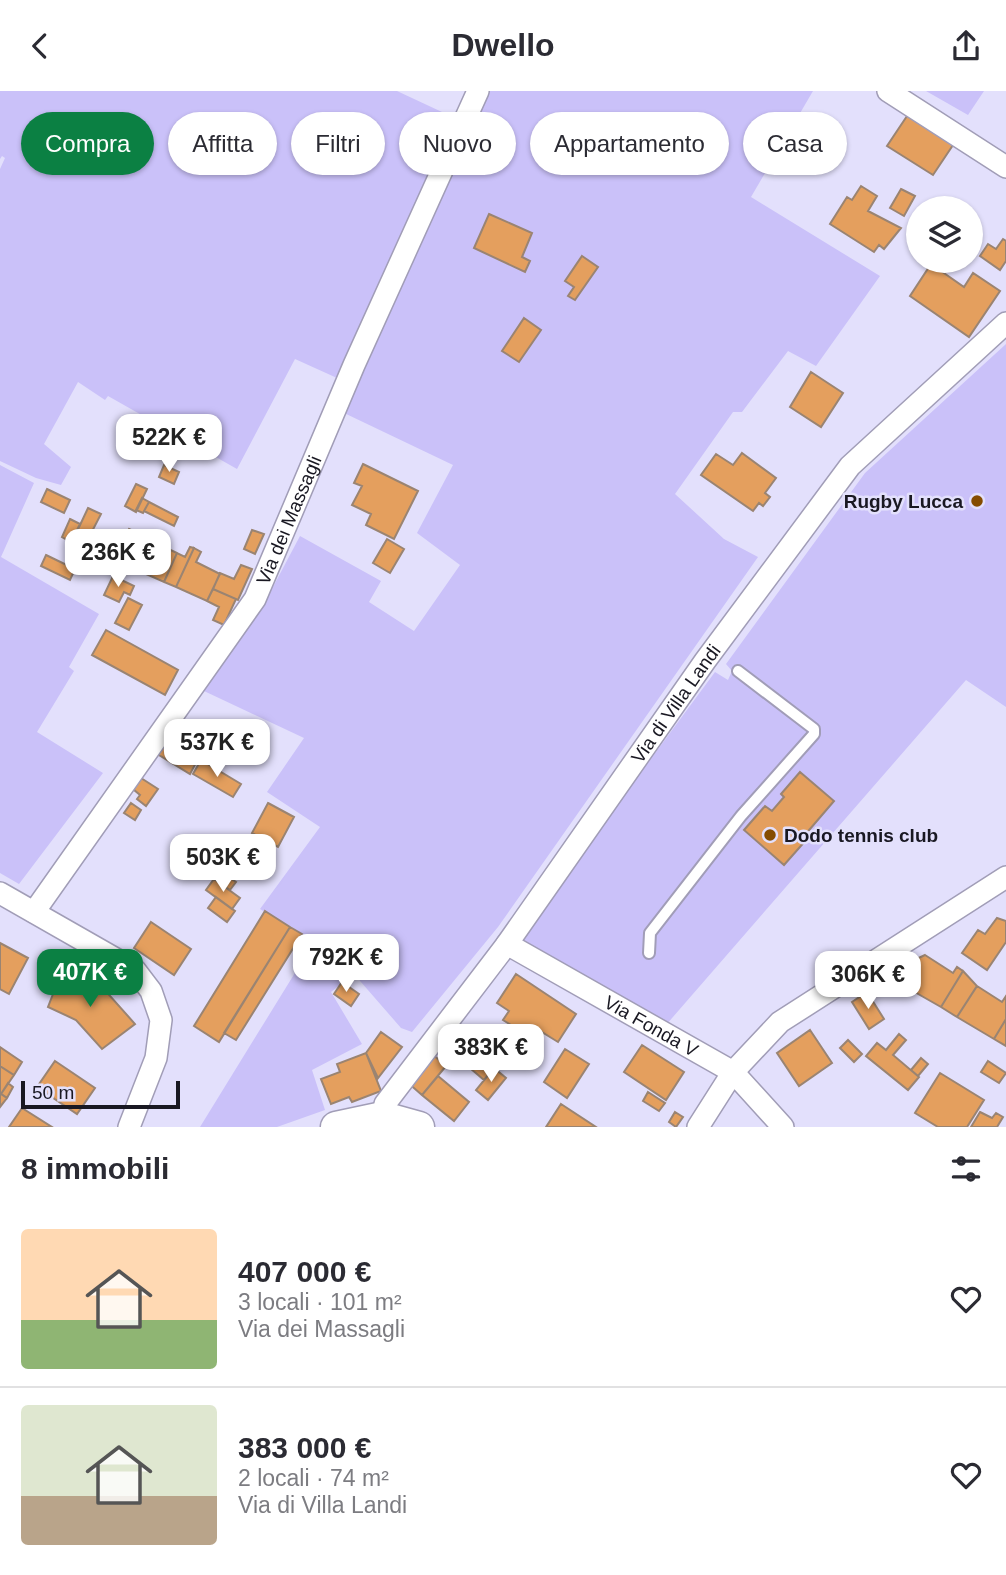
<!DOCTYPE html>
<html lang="it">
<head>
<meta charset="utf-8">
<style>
	:root { --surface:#fff; --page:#f7f7f7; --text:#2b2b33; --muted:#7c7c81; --line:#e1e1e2; --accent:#0b8043 }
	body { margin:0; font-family:Arial,sans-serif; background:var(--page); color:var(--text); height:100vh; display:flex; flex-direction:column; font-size:26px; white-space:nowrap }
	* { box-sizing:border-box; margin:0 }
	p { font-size:23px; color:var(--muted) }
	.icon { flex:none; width:38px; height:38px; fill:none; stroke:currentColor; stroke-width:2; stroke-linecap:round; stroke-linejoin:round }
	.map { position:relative; height:1036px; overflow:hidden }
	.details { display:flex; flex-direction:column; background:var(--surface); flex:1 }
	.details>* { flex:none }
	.hud { position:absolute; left:21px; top:21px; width:964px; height:63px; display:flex; gap:14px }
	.controls { position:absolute; left:906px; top:105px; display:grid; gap:14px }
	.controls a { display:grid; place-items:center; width:77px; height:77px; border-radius:50%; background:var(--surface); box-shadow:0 2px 5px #0004; font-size:35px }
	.scale { position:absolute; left:21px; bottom:18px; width:159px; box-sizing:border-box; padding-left:7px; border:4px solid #191822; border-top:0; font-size:19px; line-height:24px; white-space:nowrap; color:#191822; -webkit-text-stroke:5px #e3e0fc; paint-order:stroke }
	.price { position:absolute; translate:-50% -60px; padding:0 16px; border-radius:14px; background:#fff; color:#222; font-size:23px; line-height:46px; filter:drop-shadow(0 2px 4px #0008) }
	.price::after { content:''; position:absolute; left:50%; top:42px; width:21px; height:16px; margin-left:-10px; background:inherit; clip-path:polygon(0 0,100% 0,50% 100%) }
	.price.current { background:var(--accent); color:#fff }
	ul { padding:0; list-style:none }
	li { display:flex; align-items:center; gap:21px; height:175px; padding:0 21px }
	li+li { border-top:2px solid var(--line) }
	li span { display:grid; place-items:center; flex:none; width:196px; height:140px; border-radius:7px; color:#555 }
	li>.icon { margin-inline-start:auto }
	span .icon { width:84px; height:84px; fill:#fffc; stroke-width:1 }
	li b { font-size:30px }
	h2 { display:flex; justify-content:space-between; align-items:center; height:84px; padding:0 21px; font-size:30px }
	.pill { padding:0 24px; border-radius:32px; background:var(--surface); box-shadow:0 2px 5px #0004; font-size:24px; line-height:63px }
	.pill.current { background:var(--accent); color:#fff }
	header { display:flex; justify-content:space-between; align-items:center; height:91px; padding:0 21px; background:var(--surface); font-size:32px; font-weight:600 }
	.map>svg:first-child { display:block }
</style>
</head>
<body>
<header><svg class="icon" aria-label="back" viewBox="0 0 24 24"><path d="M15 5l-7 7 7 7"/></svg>Dwello<svg class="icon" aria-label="share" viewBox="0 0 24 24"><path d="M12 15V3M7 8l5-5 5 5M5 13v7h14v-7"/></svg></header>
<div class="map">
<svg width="1006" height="1036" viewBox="0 0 1006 1036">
	<rect width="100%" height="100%" fill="#e3e0fc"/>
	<path fill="#cac1f9" d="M0,0H397L457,28L337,287L295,268L237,378L108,305L105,309L78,291L44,353L71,376L61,394L36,387L0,370V78L5,67L2,65L0,68Z
		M483,0H813L751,106L880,185L816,275L788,260L742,321H733L675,403L724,448L758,466L498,836L412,941L401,937L354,883L331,901L362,953L312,979L325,1019L277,1036H200L314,851L260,818L320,736L267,701L304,647L204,600L265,511L300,445L381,490L369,511L414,540L460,474L417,442L453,374L342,321Z
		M926,0H984L968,24Z
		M1006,253V616L966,589L666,934L521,850L523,841L715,581L728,589L732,580L726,573L865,382Z
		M0,374L34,392L1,466L99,523L69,576L74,580L37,641L103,682L19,793L0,782Z"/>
	<path fill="#e49f5e" stroke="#9a8472" stroke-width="2" d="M911,19L957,48L933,84L887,55Z
		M789,31L818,48L808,64L779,46Z
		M861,95L877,105L868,120L901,137L884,158L879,154L874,161L830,133L847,106L852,109Z
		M901,98L915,105L904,125L890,117Z
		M489,123L532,142L522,166L530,170L525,181L474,157Z
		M1003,148L1006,150V170L1000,179L980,165L988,153L996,158Z
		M582,165L598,176L575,209L568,205L574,196L565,190Z
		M931,173L964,196L973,182L1000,200L969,246L910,205Z
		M524,227L541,239L519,271L502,260Z
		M811,281L843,302L821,336L790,316Z
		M742,362L776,387L765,402L770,406L763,415L759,412L753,420L701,384L716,363L733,374Z
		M363,373L418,400L394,448L366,434L371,423L352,414L362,395L354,392Z
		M164,374L179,381L174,393L159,386Z
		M136,393L147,398L136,421L125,415Z
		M47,398L70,409L64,422L41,411Z
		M142,407L149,411L143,422L136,419Z
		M149,411L178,426L174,435L144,420Z
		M88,417L101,423L85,454L73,449Z
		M70,428L80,433L71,451L62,446Z
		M129,438L160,453L146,483L115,468Z
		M252,439L264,443L255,463L244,458Z
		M387,448L404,458L390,482L373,472Z
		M160,454L177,462L164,491L146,483Z
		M190,456L194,457L176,496L164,491L177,462L185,466Z
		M194,457L201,461L196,471L220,483L207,510L176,496Z
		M46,464L75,478L70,489L41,475Z
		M241,474L252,478L238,509L213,498L220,482L234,488Z
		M113,485L134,495L130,504L124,501L119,511L104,504Z
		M213,498L236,508L224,534L213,529L219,516L207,510Z
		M128,507L142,514L129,539L115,532Z
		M106,539L178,579L165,604L92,564Z
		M157,644L198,668L190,683L149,658Z
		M201,669L241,693L233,706L193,683Z
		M800,681L834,710L804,745L807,748L784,774L744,739L765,715L772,720L784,706L781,703Z
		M141,687L158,698L146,715L137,708L140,704L133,698Z
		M131,712L141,719L135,729L124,722Z
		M268,712L294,726L278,756L252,742Z
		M227,785L236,791L230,799L221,793Z
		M214,788L240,807L232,818L206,799Z
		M216,806L235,820L227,831L208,817Z
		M265,820L290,836L219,951L194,935Z
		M997,827L1006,830V851L987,879L962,862L978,839L985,843Z
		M151,831L191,858L174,884L134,857Z
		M290,836L302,843L236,949L224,942Z
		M0,852L28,867L9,903L0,898Z
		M925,864L953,882L957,876L963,880L941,916L913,900L891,880Z
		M62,880L103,897L135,933L102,958L76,929L48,916Z
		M963,880L977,895L957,926L941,916Z
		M516,883L576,923L558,951L532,935L527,944L503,929L509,920L497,912Z
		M342,891L359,903L351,915L334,903Z
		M977,895L1002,911L1006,905V928L994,948L957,926Z
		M867,901L884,928L869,938L852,911Z
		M1006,928V955L994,948Z
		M450,930L469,946L454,965L435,949Z
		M810,939L832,972L799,995L777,962Z
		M381,941L402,956L378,987L366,962Z
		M899,943L906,949L893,964L919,986L908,999L866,965L877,952L886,959Z
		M848,949L862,963L854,971L840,957Z
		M642,954L684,981L666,1009L624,981Z
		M0,956L22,971L14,984L0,975Z
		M565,958L589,973L567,1007L544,991Z
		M366,962L381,1000L352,1011L349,1006L331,1013L321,988L340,981L337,973Z
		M431,962L446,975L422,1004L407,991Z
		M481,966L494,977L484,989L471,978Z
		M921,967L928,973L918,985L911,979Z
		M55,970L95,997L77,1023L37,996Z
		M988,970L1006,982L999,992L981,981Z
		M0,975L14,984L1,1003L0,1002Z
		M494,977L506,987L488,1009L476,999Z
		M940,982L984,1009L967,1036H938L915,1022Z
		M438,985L469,1011L454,1030L422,1004Z
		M8,992L13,996L7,1007L1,1003Z
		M648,1001L665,1012L659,1020L643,1010Z
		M0,1002L7,1007L0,1016Z
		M561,1013L596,1036H546Z
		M22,1017L52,1036H9Z
		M675,1021L683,1026L676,1036L669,1031Z
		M980,1021L992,1027L996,1022L1003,1026L997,1036H971Z"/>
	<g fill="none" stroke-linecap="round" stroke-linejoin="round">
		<defs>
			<path id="lane" d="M649,862L650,842L741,725L814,643V638L738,580"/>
			<g id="street">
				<path d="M888,0L1006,76"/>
				<path d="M0,802L135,879L151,900L161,929L156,967L129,1036"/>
				<path id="s1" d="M34,821L255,508L354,274L478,0"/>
				<path id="s2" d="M507,853L733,981L783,1036"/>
				<path id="s3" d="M383,1026L385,1013L507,853L705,570L850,375L1006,232"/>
				<path d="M698,1036L733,981L780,931L1006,786"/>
			</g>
			<path id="secondary" d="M336,1036L383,1026L419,1036"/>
		</defs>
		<use href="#lane" stroke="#a19db7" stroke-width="14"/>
		<use href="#street" stroke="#a19db7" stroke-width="24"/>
		<use href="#secondary" stroke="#a19db7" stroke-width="33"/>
		<use href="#lane" stroke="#fff" stroke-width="10"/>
		<use href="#street" stroke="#fff" stroke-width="21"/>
		<use href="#secondary" stroke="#fff" stroke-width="30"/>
	</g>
	<g fill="#854c00" stroke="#e3e0fc" stroke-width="2.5">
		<circle cx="977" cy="410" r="7"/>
		<circle cx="770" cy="744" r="7"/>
	</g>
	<g text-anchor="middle" stroke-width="5" stroke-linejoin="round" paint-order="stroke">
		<g font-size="19" font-weight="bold" fill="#191822" stroke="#e3e0fc" text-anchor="end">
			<text x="963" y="417">Rugby Lucca</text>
			<text x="784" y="751" text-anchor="start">Dodo tennis club</text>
		</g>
		<g font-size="19" fill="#191822" stroke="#e3e0fc">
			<text dy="7" stroke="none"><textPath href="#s1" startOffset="469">Via dei Massagli</textPath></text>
			<text dy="7" stroke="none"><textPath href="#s3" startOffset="508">Via di Villa Landi</textPath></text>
			<text dy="7" stroke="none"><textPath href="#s2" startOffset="166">Via Fonda V</textPath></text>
		</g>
	</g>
</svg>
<div class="controls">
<a><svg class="icon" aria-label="layers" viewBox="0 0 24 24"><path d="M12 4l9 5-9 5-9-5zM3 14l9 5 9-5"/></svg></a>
</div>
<div class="scale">50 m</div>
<b class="price" style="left:169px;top:383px">522K €</b>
<b class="price" style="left:118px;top:498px">236K €</b>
<b class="price" style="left:217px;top:688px">537K €</b>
<b class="price" style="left:223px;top:803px">503K €</b>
<b class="price" style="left:346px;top:903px">792K €</b>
<b class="price current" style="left:90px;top:918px">407K €</b>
<b class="price" style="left:868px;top:920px">306K €</b>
<b class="price" style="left:491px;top:993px">383K €</b>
<div class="hud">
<a class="pill current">Compra</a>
<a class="pill">Affitta</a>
<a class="pill">Filtri</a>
<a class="pill">Nuovo</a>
<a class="pill">Appartamento</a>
<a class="pill">Casa</a>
</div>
</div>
<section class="details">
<h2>8 immobili<svg class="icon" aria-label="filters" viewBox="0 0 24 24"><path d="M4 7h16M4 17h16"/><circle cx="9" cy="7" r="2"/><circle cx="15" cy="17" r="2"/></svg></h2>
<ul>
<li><span style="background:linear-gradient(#ffd9b3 65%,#8fb573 0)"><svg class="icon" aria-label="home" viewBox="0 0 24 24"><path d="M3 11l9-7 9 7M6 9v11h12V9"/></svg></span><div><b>407 000 €</b><p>3 locali · 101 m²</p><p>Via dei Massagli</p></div><svg class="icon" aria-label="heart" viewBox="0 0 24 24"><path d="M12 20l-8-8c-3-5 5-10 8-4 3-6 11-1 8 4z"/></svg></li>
<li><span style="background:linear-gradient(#dfe7d0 65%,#b9a48a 0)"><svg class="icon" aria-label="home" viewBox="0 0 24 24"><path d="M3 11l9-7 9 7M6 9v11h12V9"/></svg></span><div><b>383 000 €</b><p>2 locali · 74 m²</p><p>Via di Villa Landi</p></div><svg class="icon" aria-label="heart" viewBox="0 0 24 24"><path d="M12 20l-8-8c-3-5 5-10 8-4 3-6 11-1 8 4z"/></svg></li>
</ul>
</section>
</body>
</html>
